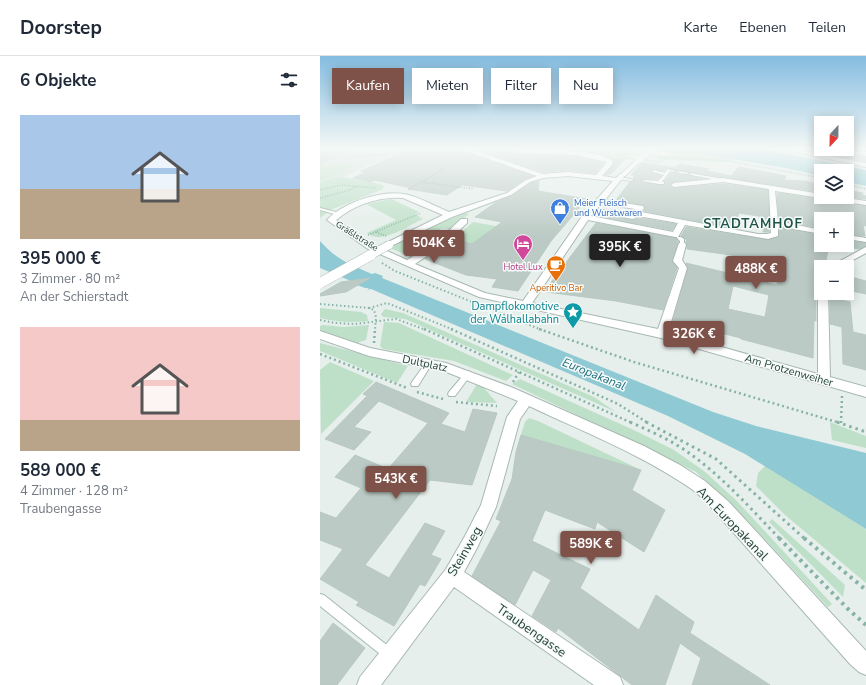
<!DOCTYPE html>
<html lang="de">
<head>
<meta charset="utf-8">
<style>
	:root { --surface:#fff; --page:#f6f6f7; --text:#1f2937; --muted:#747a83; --line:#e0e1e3; --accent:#7f5249 }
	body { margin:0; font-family:"Nunito Sans",sans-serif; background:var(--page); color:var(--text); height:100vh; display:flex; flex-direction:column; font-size:15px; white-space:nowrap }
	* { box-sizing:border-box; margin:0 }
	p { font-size:13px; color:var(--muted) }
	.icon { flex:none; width:22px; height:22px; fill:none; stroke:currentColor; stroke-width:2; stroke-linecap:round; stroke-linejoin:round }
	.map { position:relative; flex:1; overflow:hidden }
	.details { display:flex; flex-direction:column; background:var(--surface); width:320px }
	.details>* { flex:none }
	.guide { position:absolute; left:12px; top:12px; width:380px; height:36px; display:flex; gap:8px }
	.needle { width:26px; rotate:202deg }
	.fabs { position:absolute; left:494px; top:60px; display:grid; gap:8px }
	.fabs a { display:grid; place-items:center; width:40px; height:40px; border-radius:0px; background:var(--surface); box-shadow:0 2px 10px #0003; font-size:20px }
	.price { position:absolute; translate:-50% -34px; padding:0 9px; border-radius:4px; background:var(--accent); color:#fff; font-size:13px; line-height:26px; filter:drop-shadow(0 1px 2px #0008) }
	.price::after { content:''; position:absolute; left:50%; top:24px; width:12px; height:9px; margin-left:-6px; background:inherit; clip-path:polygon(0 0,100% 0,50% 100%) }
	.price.selected { background:#222; color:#fff }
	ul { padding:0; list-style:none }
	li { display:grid; align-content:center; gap:8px; height:212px; padding:0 20px }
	li span { display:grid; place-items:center; height:124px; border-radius:0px; color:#555 }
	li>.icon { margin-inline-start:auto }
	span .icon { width:72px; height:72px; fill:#fffc; stroke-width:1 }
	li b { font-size:17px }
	h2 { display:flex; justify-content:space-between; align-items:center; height:48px; padding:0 20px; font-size:17px }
	.pill { padding:0 14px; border-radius:0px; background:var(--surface); box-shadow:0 2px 10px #0003; font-size:14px; line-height:36px }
	.pill.selected { background:var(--accent); color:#fff }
	header { display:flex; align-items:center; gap:24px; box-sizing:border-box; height:56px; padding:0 20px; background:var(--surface); border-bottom:1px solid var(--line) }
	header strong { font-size:19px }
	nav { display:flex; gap:22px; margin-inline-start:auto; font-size:14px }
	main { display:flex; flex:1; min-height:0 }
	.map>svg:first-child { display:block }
</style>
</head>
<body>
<header>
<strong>Doorstep</strong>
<nav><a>Karte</a><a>Ebenen</a><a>Teilen</a></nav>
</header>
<main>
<section class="details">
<h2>6 Objekte<svg class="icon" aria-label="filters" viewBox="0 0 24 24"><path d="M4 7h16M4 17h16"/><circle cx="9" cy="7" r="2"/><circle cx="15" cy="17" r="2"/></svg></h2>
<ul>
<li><span style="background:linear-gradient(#a9c7e8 60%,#b9a48a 0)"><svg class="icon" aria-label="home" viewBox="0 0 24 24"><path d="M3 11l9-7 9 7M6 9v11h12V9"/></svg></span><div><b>395 000 €</b><p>3 Zimmer · 80 m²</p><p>An der Schierstadt</p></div></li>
<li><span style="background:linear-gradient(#f6c9c9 75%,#b9a48a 0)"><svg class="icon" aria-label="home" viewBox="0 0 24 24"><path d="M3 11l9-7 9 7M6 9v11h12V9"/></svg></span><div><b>589 000 €</b><p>4 Zimmer · 128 m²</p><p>Traubengasse</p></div></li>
</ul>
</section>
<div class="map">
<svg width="546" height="629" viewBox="0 0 546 629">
	<rect width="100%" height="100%" fill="#e6efeb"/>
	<path fill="#d4dfda" d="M18,93H84L23,121L16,120L0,127V99Z"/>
	<path fill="#bfe0c8" d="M318,93L310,95C321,100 337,101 349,99L345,97H369L411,103L410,106L344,104L339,108L323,105L324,103L338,104V102L312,99L308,100L316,103L315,104L238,94Z
		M13,105L35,109L0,125V111Z
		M16,120L60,128L65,130L61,134L10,154L0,162V127Z
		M71,143L99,156L95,158L103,163C87,170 62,189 47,177L76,164L46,148Z
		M145,157L149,158L130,173L122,172L112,179L121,182L93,202L70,192L111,171Z
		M153,166L176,170L152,188L160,194L148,187L133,183Z
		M0,252L41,256L47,259L48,265C31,267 17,266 0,262Z
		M65,253L83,257L274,341L296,356L85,263L63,261L61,258Z
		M64,266L79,267L193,319L186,325L134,305L63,293L60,290Z
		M3,269L24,271L49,269L46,284L37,287L0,274V270Z
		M0,287L88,310L77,327L0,295Z
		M10,306L54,325L1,378L0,314Z
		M200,323L316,375L354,394L384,415L417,445L512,548L508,551L426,463L376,416L192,328Z
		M157,328L164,332L177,347L146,346Z
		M209,362L218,365L321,414L201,379L205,366Z
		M510,366L546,380V392L512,384Z
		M445,410L546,473V527L465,459L436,430L438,417Z
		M452,463L525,529L523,541L449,466Z"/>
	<path fill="#8ec9d4" d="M321,93H443L546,114V130L527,126V115H501V120L466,112L376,97H355Z
		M0,185C17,204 29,208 52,218L55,217L63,220L62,222L393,356L436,370L546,397V473L425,398L348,360L51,233L47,234L49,232H45L37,229L38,228L0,212Z"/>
	<path fill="#bbcac4" stroke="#b8c9c2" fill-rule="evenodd" d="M0,93H32L0,107Z
		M90,93H134L213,120L205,123L187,135L142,129L127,139L88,133L92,132L54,124L51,126L33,122L46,116L41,115Z
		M157,93H193L192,95L196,98L256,100L284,107L275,117L248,114L224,116Z
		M496,93H508L546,101V105L495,96Z
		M289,102L304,104L293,116L288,119H285L293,109L294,104Z
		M322,107L355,112L359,108L389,113L387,115L411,120L419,111L466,120L464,124L485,125L501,129V136L357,114L359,118L369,119L371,120L382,123L354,126L350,129L354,132L403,128L448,134L449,176H443L445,161L419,157L413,172L324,155L325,151L323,149L296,144L310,126L315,124L313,122L315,119H311ZM347,112L355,114L356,115L354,117H351L345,125V129H339L321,126L324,122L337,123L341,120L332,117V113L344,115Z
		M219,125L218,135L267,143L231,185L198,235L172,231L177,223L146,219L105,203L133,183L152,188L182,166L155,161L175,147L192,140L211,127Z
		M527,134L543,137L542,139L546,140V143L527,141Z
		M457,137L546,150V170L543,169L545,180L527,178V163H501V172L459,164Z
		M283,159L313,164L318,162L356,168L352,174L282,161Z
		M276,167L356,182L358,186L352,205L357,212L343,254L296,245L226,236L232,225Z
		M366,171L448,184L459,181L460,172L501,179V189L509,190L505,209L496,207V265L494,264L493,302L421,283V282L353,265L368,212L366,207L457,229L460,201L426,200V201L367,193V188L366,183L361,180ZM413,230L449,239L445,261L408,253Z
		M527,185L546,187V190L539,193L527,191Z
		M527,220L546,225V238L527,234Z
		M50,222L26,236L0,240V238L21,226Z
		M510,242L530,246L533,276L546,279V314L523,308L522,271L510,268Z
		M56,326L129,357L121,368L145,376L153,353L177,357L152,429L110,424L45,509L69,522L105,467L125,475L111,499L121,503L105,530L100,528L74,570L36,549L39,546L0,523L23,493L0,484V456L16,462L41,432L15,421L35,399L68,413L108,367L59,345L34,371L51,376L34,394L5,383L47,340L43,338Z
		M201,379L321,414L312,434L345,454L324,496L277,466L275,473L225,454L212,485L270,513L260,532L319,574L336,539L374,566L370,577L450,629H372L381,602L360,587L345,629H312L238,572L236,576L212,560L231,524L213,514L195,549L152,520L181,465L176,463L192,423L196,396Z
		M13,567L45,592L17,629H0V585Z"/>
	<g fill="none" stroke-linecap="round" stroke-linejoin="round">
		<defs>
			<path id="service" d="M79,93H84L76,97L73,96Z
				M348,113L355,115L353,116L350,115L342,126H344V128H339L322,125L324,124L338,125L344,119L333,116V114L345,117Z
				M358,115L369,117L367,118L359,117Z
				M370,117L403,123L405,124L403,125L371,119Z
				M300,121L314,124L312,125L299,123V121Z
				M0,152L20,157V158L18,159L0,154Z
				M357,181H361L364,183V190H360V185L357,182Z
				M109,304L111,305L112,307L111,309L98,330H92L91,328L92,326L107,305Z
				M148,315L150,316L152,318L150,320L135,340H129L128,338L129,336L146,316Z
				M0,538L4,539L73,594L75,598L73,602L69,604L65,602L0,550Z"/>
			<path id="pedestrian" d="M316,104L321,105L305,120H301V118Z"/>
			<path id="minor" d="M135,93H152L223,118L248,116L276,119L287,106L256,99L196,97L193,95L194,94C214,91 277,93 293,105L292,109L282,120L296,122L300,118L305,119L285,144L323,150L324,152L321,156L438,178H447L451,177L449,133L403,126L354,131L351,129L354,127L403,122L501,138V141H520L546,145V149L455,135L458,165L501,174V178L458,170V180L448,183L365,169L358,181H355L268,164L212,247L338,273L359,212L353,205L359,187H365L366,189L362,204L367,212L348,276L498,318V237L501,235V237H508L510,321L546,331V341L341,282L159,241L48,193L7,164C22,147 61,134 84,138C98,140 116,151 129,156L187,137L206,124L217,120L148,96ZM248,120L293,125L263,159L203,245L165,237L95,208L126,187L147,167V163H141L120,183L87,204L54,189L16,164C34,149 59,140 83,142L123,159L66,187L65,189L66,191H69L132,161L191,139L210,126L223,122ZM281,147L315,153L311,158L277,153ZM274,156L313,163L318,160L358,167L353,176L271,160Z
				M462,93H474L546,107V111Z
				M509,93H524L546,96V100Z
				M527,179L546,182V186L527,183Z
				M546,191V197L520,211H509Z
				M0,275L50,292L126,307L191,331L324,390L360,409L385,425L409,446L546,595V619L539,616L530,608L397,458C390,450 382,441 373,434C323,399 264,376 209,350L200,363L176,451L157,492L144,516L300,621L303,629H274L134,531L61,629H37L40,621L126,513L145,480L161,449L187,361L198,345L124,315L49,300L0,283Z"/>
		</defs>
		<use href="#service" stroke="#a8b8b2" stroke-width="2"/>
		<use href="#pedestrian" stroke="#a8b8b2" stroke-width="2"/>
		<use href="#minor" stroke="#a8b8b2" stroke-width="2"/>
		<path stroke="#86b3a5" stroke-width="1.5" stroke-dasharray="1 1.5" stroke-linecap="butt" d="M177,94H188
			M296,100L312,98
			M337,101L409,105L501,122
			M298,105L301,102L308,103
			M0,108L16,102L69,98
			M102,126L154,133
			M527,128L546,133
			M89,133L117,117L135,104
			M0,134L21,129L56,132
			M0,142L30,134L38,130
			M56,176L66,180
			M48,179L101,157"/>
		<path stroke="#86b3a5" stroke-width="2" stroke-dasharray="1.5 2.5" stroke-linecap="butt" d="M62,207L75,215L222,274
			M0,248L49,252L54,254L56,261L55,274
			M49,252L67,247L134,274
			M0,264L15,267L35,268L76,263L106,274"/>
		<path stroke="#86b3a5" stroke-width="2.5" stroke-dasharray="2 3" stroke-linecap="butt" d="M104,273L312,367
			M131,273L298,348L328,367
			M219,273L314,306L520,367
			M54,287L55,273
			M0,298L87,332
			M193,326L199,316
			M97,336L123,343
			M136,346L177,350
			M521,367L522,340"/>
		<path stroke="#86b3a5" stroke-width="3" stroke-dasharray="2.5 4" stroke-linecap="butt" d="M310,366C330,375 351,384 369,397C403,421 432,454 460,483
			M326,366L396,403L485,483
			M517,366L546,376"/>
		<path stroke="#86b3a5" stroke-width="4" stroke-dasharray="3 4.5" stroke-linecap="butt" d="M459,482L527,552L546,569
			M484,482L546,534"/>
		<use href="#service" fill="#fff" fill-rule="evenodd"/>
		<use href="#pedestrian" fill="#fff" fill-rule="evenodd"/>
		<use href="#minor" fill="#fff" fill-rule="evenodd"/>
		<defs>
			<path id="pedestrian-bridge" d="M318,105L332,93"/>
			<path id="minor-bridge-far1" d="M49,200L69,189"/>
			<path id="minor-bridge" d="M0,227L51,199"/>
		</defs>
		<use href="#pedestrian-bridge" stroke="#a8b8b2" stroke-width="6" stroke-linecap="butt"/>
		<use href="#minor-bridge-far1" stroke="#a8b8b2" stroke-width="9" stroke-linecap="butt"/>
		<use href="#minor-bridge" stroke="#a8b8b2" stroke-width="11" stroke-linecap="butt"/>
		<use href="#pedestrian-bridge" stroke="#fff" stroke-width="5.5"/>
		<use href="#minor-bridge-far1" stroke="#fff" stroke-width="8"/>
		<use href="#minor-bridge" stroke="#fff" stroke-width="10"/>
	</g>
	<linearGradient id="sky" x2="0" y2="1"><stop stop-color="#84bce0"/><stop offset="0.51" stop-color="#f4f8f6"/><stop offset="1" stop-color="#f4f8f6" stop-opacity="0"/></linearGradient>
	<rect width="546" height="181" fill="url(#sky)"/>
	<defs>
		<symbol id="shop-pin" viewBox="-11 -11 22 30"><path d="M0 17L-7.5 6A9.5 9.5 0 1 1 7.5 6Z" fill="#3f7fe0" stroke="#f7fbf9"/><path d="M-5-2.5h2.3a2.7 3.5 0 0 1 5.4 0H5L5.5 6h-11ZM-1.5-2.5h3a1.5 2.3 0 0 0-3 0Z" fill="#fff"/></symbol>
		<symbol id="hotel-pin" viewBox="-11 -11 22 30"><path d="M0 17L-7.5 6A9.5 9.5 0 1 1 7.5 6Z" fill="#d1479c" stroke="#f7fbf9"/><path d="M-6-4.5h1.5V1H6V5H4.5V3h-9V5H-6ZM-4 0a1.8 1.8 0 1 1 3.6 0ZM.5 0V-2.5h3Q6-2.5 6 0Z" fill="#fff"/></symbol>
		<symbol id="cafe-pin" viewBox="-11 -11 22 30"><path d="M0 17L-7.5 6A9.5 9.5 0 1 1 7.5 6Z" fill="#e8710a" stroke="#f7fbf9"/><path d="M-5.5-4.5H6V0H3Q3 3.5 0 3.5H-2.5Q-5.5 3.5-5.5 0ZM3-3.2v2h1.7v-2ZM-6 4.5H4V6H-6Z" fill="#fff"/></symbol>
		<symbol id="sight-pin" viewBox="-11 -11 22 30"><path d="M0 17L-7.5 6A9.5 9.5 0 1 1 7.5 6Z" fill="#0f9aa8" stroke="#f7fbf9"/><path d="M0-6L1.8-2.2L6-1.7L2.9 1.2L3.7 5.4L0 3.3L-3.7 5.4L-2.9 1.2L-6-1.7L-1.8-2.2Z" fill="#fff"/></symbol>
	</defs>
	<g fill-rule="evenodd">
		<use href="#shop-pin" x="229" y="141" width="22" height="30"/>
		<use href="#hotel-pin" x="192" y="177" width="22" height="30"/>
		<use href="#cafe-pin" x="225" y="198" width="22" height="30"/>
		<use href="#sight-pin" x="242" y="245" width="22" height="30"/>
	</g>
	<g text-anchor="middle" stroke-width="3" stroke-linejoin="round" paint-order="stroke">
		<g font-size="9" fill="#366cbe" stroke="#f7fbf9" text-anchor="start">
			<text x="254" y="150">Meier Fleisch<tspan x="254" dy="10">und Wurstwaren</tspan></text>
		</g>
		<g font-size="9" fill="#24423a" stroke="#f7fbf9">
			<text transform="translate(37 180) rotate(32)" y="3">Gräßlstraße</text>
		</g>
		<g font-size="9" fill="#b23c85" stroke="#f7fbf9">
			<text x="203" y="214">Hotel Lux</text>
		</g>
		<g font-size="9" fill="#c56008" stroke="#f7fbf9">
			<text x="236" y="235">Aperitivo Bar</text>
		</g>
		<g font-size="11" fill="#0d838f" stroke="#f7fbf9" text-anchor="end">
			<text x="239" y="254">Dampflokomotive<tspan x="239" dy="13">der Walhallabahn</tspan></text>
		</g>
		<g font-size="11" fill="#24423a" stroke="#f7fbf9">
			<text transform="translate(105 307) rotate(12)" y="4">Dultplatz</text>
			<text transform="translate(469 314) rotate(16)" y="4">Am Protzenweiher</text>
		</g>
		<g font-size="12" font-style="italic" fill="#1c6f80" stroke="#f7fbf9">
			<text transform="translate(274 318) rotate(22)" y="4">Europakanal</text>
		</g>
		<g font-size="13" font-weight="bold" letter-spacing="1" fill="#1f5548" stroke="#f7fbf9">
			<text x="433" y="172">STADTAMHOF</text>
		</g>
		<g font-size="13" fill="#24423a" stroke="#f7fbf9">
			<text transform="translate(413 467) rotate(46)" y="5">Am Europakanal</text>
			<text transform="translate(144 495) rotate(-60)" y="5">Steinweg</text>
			<text transform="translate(212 574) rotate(35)" y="5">Traubengasse</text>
		</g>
	</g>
</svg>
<div class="fabs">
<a><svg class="needle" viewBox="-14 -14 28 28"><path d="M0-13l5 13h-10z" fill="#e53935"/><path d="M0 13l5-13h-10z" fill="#747a83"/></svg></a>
<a><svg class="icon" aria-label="layers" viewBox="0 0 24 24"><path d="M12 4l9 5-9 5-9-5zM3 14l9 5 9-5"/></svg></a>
<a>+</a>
<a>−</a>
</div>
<b class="price" style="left:114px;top:208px">504K €</b>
<b class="price selected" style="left:300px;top:212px">395K €</b>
<b class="price" style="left:436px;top:234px">488K €</b>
<b class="price" style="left:374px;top:299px">326K €</b>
<b class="price" style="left:76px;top:444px">543K €</b>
<b class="price" style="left:271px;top:509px">589K €</b>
<div class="guide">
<a class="pill selected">Kaufen</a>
<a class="pill">Mieten</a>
<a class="pill">Filter</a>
<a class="pill">Neu</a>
</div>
</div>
</main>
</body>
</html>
